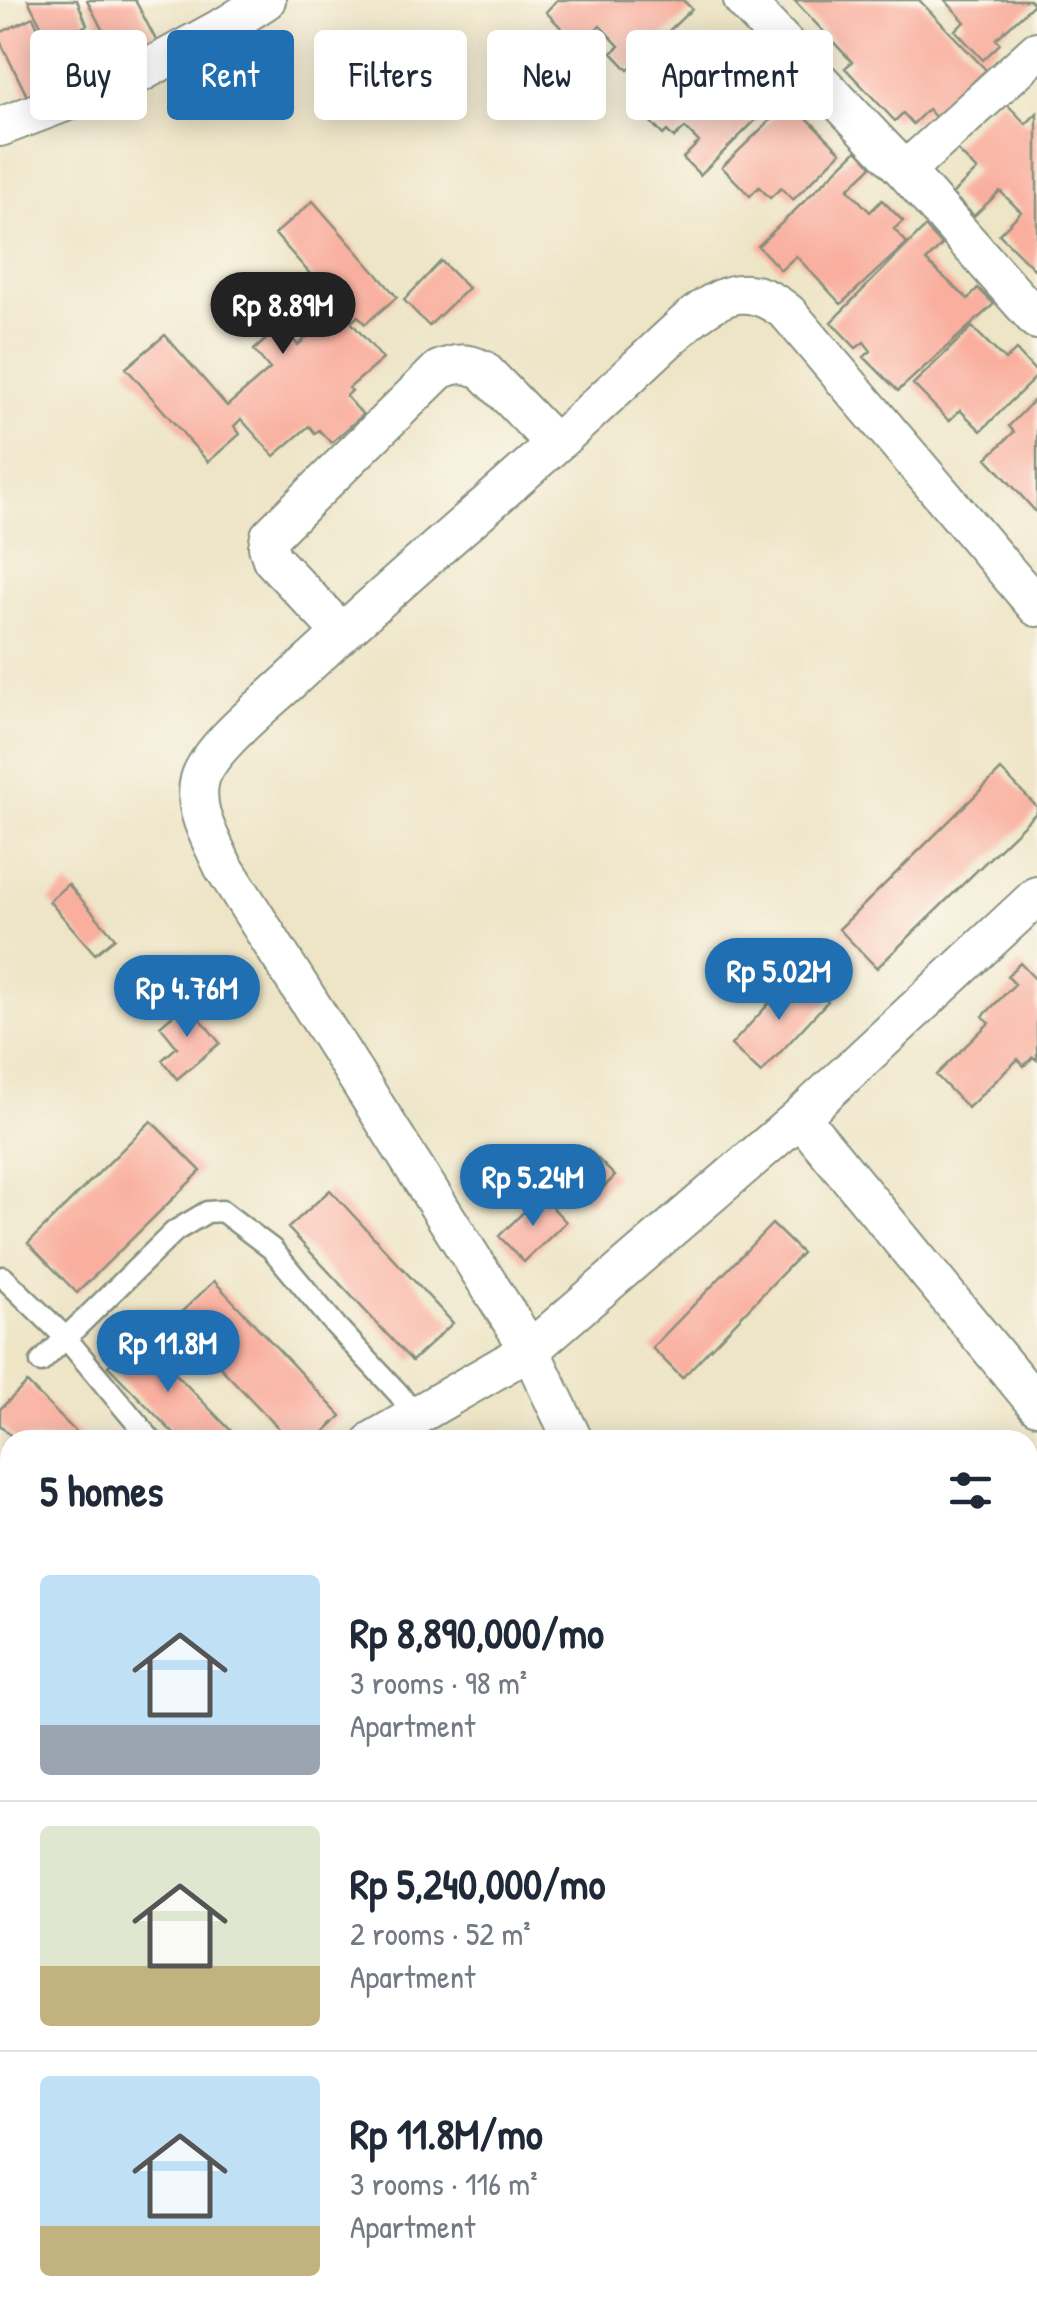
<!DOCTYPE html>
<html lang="en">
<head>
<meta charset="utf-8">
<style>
	:root { --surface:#fff; --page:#f6f6f7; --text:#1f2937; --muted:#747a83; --line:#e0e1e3; --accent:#1f6fb2 }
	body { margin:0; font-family:"Patrick Hand",sans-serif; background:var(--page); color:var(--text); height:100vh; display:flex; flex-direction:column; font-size:38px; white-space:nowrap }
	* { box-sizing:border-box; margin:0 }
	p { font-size:32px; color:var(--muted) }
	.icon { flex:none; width:55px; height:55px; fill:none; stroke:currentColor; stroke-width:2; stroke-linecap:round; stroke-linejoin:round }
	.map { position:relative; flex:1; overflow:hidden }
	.sheet { position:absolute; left:0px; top:1430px; width:1038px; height:892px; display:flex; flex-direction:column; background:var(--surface); border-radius:30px 30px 0 0; box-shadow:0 5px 25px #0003 }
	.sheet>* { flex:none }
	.banner { position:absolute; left:30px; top:30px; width:978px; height:90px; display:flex; gap:20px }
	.price { position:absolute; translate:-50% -85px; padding:0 22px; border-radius:35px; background:var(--accent); color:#fff; font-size:32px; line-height:65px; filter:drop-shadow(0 2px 5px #0008) }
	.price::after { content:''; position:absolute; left:50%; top:60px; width:30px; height:22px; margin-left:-15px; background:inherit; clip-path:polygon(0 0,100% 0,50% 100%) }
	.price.on { background:#222; color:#fff }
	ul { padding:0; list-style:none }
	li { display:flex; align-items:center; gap:30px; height:250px; padding:0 40px }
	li+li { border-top:2px solid var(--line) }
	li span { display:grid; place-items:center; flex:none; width:280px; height:200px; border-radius:10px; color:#555 }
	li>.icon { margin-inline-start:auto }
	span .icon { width:120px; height:120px; fill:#fffc; stroke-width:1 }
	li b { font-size:42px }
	h2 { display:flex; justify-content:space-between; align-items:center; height:120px; padding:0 40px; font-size:42px }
	.tag { padding:0 35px; border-radius:10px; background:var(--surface); box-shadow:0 5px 25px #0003; font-size:35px; line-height:90px }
	.tag.on { background:var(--accent); color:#fff }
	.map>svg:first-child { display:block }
</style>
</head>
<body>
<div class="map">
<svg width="1037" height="2321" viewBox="0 0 1037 2321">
	<rect width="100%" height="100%" fill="#fbf7ec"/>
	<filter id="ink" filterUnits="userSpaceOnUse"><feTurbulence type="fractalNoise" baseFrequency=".01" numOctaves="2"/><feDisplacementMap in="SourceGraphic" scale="20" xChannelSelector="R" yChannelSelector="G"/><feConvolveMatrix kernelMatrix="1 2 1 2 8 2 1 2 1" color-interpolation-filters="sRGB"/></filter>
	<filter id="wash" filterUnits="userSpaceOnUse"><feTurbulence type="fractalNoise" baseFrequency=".0048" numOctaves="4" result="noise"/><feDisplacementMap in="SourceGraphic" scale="40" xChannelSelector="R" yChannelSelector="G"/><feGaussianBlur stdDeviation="2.25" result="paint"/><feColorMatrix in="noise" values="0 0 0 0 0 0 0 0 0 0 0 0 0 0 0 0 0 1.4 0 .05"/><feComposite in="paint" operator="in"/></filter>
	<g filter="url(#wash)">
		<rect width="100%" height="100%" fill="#eee5c7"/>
		<g id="blocks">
			<path fill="#f9ae9e" d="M28,0H77L87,25L66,36L82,68L66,75Z
				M87,0H135L160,48L122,68Z
				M557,0H683L692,9L628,70L612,53L619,46L600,26L589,36L602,50L592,60L546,12Z
				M794,0H919L986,70L936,118L928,109L913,124L903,113L895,121L845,68L852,62Z
				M945,0H1030L1034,4L996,39L1000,44L983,60L955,30L965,22Z
				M33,17L62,79L27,96L0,41V33Z
				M713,43L736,66L752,51L778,78L756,99L766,110L700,175L683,158L699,142L685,128L674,138L667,131L663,135L650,121L664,108L644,87L686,46L697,58Z
				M1002,99L1026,124L1037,113V266L1034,269L999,234L1021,212L1000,191L974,216L952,194L977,170L953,146Z
				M790,101L841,152L793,200L781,188L770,198L759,187L750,196L722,167Z
				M857,150L872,166L848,189L870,212L882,200L903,221L894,229L907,243L841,304L796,256L781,270L758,246Z
				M313,201L397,297L365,324L358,316L351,322L383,359L349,388L352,391L346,396L363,415L331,443L319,430L315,433L309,426L274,456L241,419L234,426L240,434L208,462L126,368L165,335L227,406L270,369L254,350L281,326L298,345L340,308L275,234Z
				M925,227L942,245L926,261L968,299L978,288L994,304L898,391L864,357L871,351L864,342L856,348L831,322Z
				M441,261L468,288L429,326L404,300Z
				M972,327L1005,360L1016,350L1037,373V376L981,431L960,410L949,421L913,384Z
				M1037,397V513L987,458L1014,432L1009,426Z
				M1001,770L1037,807V812L877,968L839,929Z
				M68,884L115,938L95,954L49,901Z
				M1020,963L1037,981V1060L1033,1057L1024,1066L1018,1059L968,1108L936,1075L989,1023L983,1016L1015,984L1007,976Z
				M797,973L828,1001L761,1073L731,1045Z
				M187,1003L220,1043L177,1079L162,1060L177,1047L160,1026Z
				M151,1121L201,1171L77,1293L28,1243Z
				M588,1149L615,1176L588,1203L561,1176Z
				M330,1190L453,1323L412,1361L288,1228Z
				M541,1195L566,1222L524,1262L499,1236Z
				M772,1224L802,1253L682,1378L652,1348Z
				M214,1281L341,1416L316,1440H290L174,1319Z
				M139,1336L240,1440H180L108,1366Z
				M27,1383L84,1440H15L0,1425V1409Z
				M1028,1646L1037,1655V1713L1028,1723Z
				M1028,1836L1037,1843V1927L1028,1920Z
				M1035,2163H1037V2266L1028,2264V2200Z
				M489,2312H593L604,2321H499Z"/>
		</g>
	</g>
	<g filter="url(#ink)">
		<use href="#blocks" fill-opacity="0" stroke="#86917e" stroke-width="2.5"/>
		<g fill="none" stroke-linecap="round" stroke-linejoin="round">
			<defs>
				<path id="service" d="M3,1277L65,1337L151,1440
					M41,1362L175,1231L207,1212L222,1211L272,1249L336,1326L399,1394L414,1415
					M1028,1746L1037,1736"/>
				<path id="minor" d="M743,0L905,171L1037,320
					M0,127L136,75L229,24L266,0
					M905,171L1037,51
					M342,633L272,559L268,547L270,536L439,370C456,363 466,362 483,370L555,444
					M800,1117L1037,1405
					M374,1440L530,1350L800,1117L1037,896
					M573,1440L530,1350L223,866C211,839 192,810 200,779C209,748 268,702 292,679C378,599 467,523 554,445C600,404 644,361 689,320C725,291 750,282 788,313L1037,607
					M0,1718L10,1710
					M0,1833L10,1834
					M1028,2002L1037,2010
					M1028,2278L1037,2283
					M788,2312L801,2321
					M861,2321L867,2312"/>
			</defs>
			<use href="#service" stroke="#86917e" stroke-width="25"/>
			<use href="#minor" stroke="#86917e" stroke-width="42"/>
			<use href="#service" stroke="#fff" stroke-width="20"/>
			<use href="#minor" stroke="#fff" stroke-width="38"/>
		</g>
	</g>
</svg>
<b class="price on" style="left:283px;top:357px">Rp 8.89M</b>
<b class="price" style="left:779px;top:1023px">Rp 5.02M</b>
<b class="price" style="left:187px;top:1040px">Rp 4.76M</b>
<b class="price" style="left:533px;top:1229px">Rp 5.24M</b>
<b class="price" style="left:168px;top:1395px">Rp 11.8M</b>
<div class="banner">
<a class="tag">Buy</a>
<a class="tag on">Rent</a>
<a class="tag">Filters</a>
<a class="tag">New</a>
<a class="tag">Apartment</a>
</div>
<section class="sheet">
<h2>5 homes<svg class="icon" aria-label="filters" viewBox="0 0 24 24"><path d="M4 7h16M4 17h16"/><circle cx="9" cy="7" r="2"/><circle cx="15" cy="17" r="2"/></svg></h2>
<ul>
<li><span style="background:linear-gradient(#bfe0f5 75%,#9aa5b1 0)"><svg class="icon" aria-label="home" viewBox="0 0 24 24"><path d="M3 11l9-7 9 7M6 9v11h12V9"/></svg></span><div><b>Rp 8,890,000/mo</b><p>3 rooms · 98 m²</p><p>Apartment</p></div></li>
<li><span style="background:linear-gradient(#dfe7d0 70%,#c2b280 0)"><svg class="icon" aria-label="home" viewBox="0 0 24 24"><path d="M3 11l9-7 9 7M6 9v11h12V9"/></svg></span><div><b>Rp 5,240,000/mo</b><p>2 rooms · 52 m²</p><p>Apartment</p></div></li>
<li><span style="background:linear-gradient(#bfe0f5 75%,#c2b280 0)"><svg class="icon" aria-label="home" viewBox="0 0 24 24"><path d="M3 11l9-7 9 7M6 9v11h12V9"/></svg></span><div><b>Rp 11.8M/mo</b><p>3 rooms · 116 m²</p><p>Apartment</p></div></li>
</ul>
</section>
</div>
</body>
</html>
